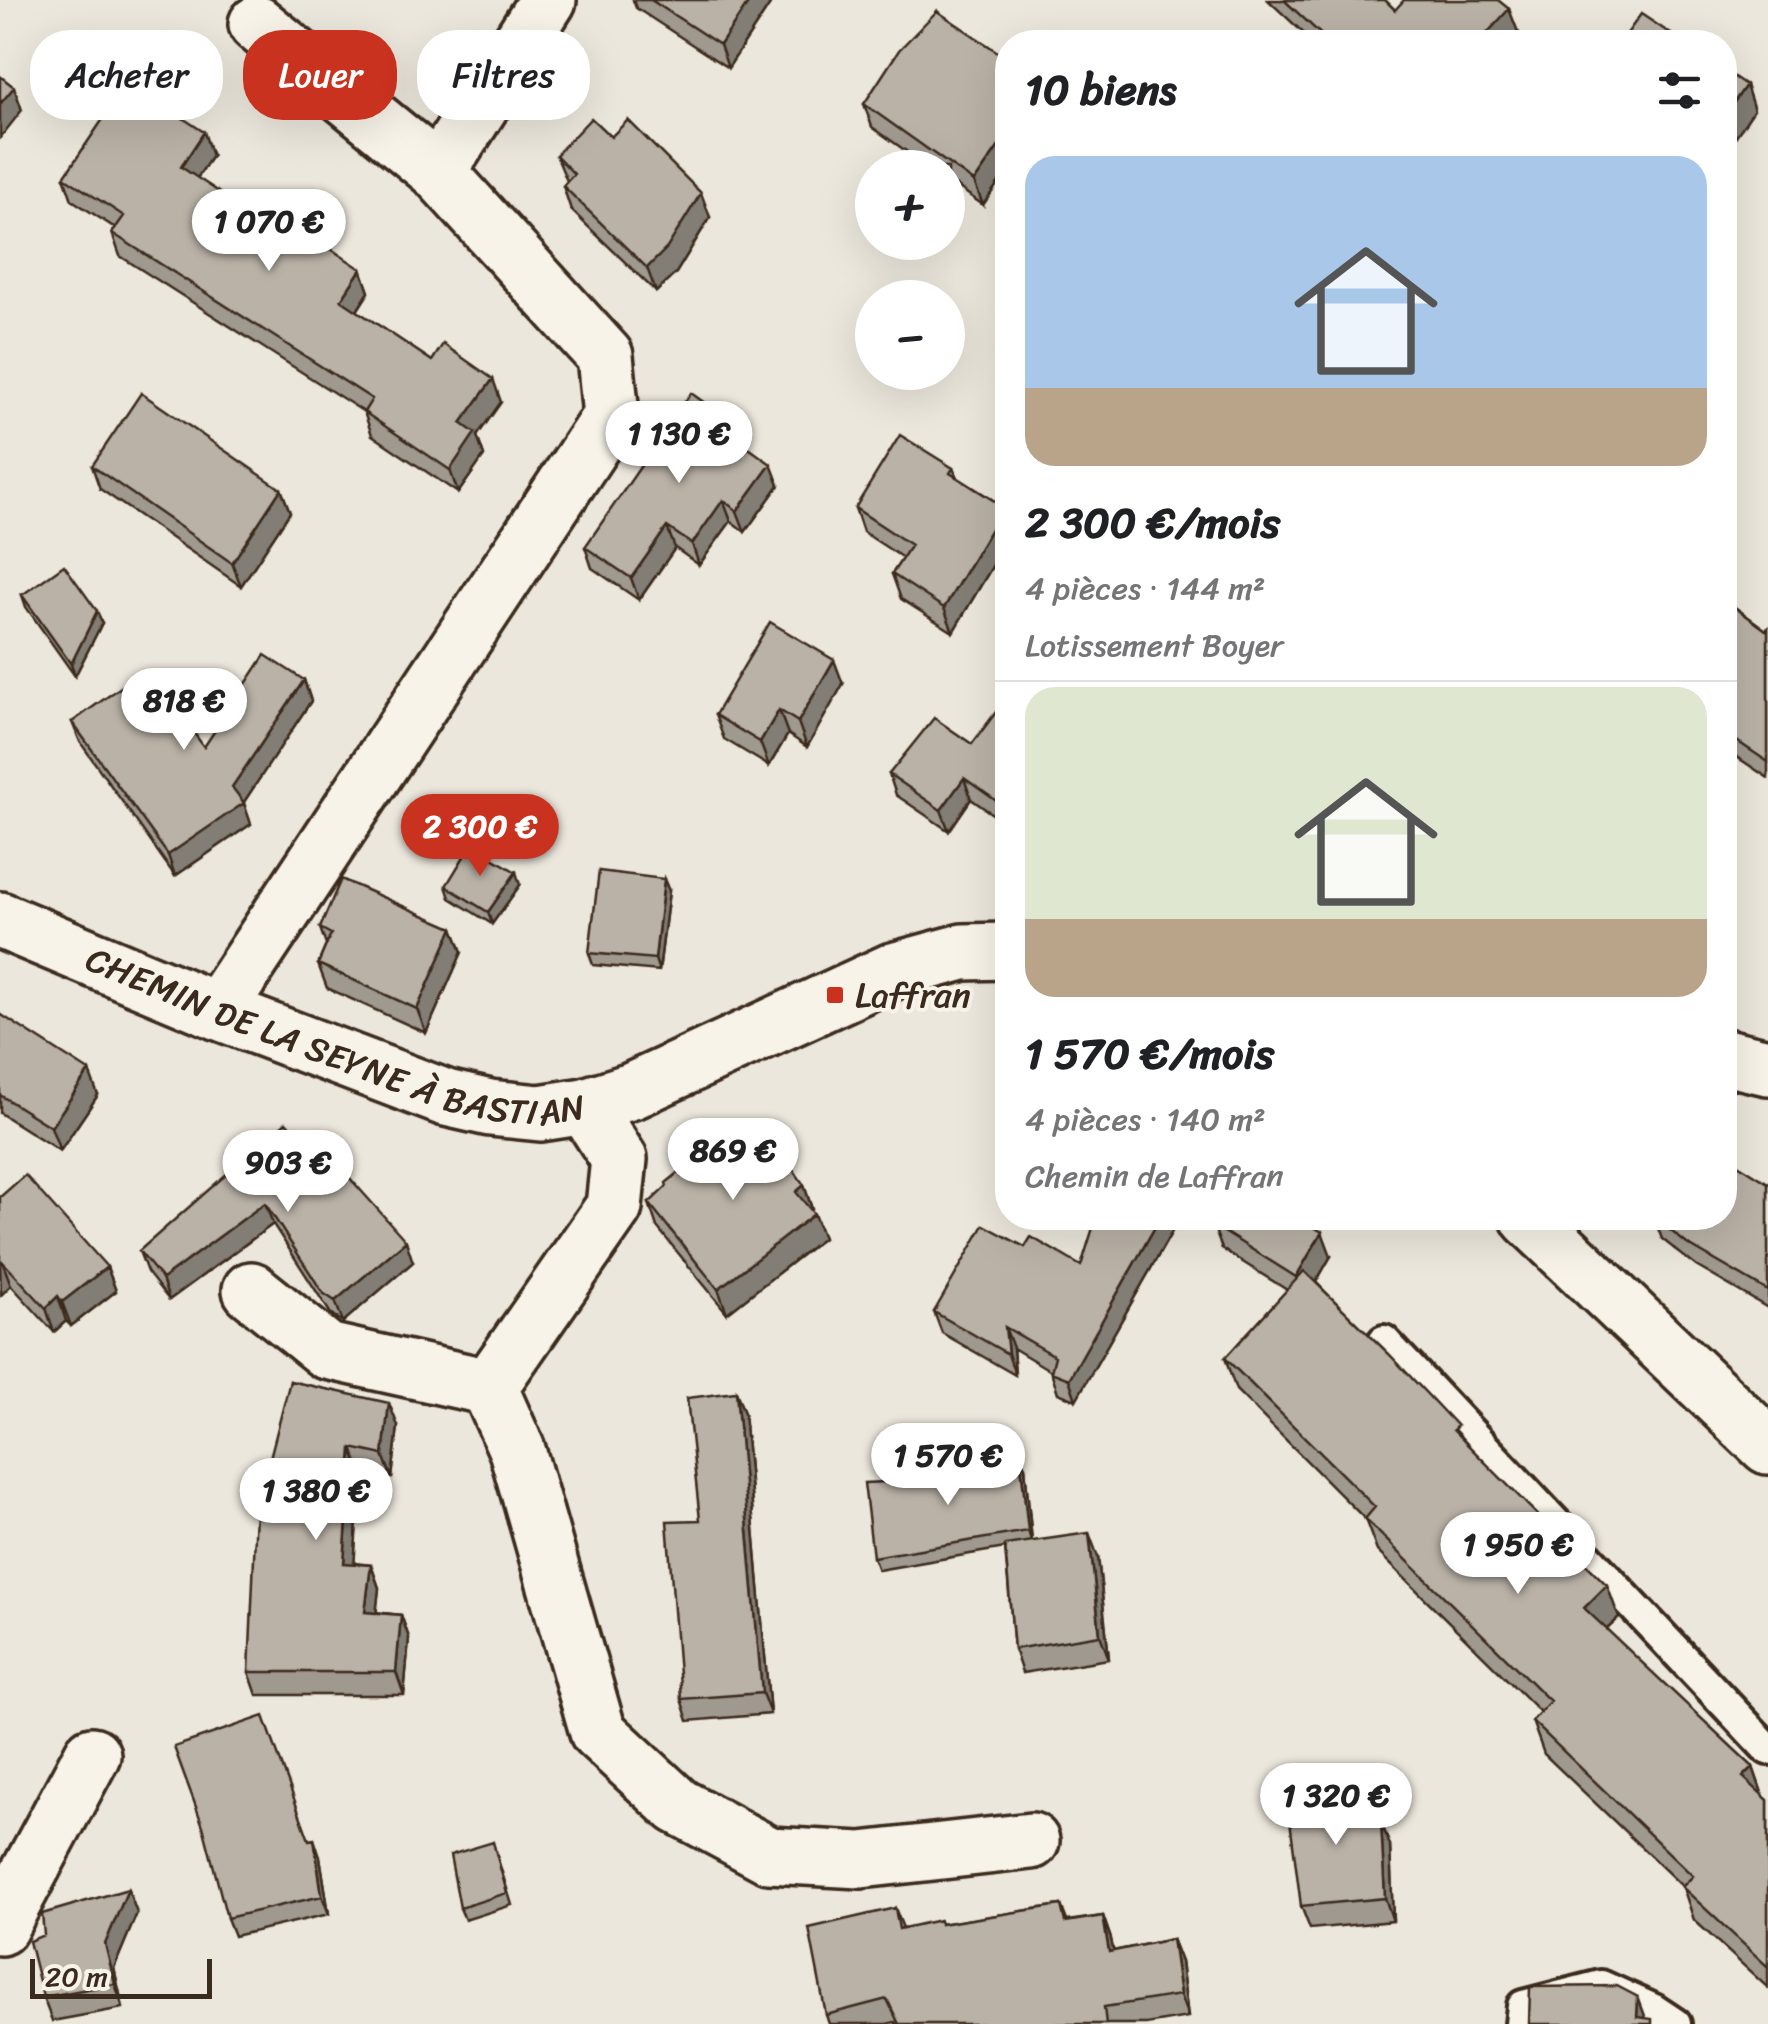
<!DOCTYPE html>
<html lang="fr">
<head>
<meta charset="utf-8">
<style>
	:root { --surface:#fff; --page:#f6f6f6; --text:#202124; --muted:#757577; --line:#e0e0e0; --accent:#c8321e }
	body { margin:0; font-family:Sriracha,sans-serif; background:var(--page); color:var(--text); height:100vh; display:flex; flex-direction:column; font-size:38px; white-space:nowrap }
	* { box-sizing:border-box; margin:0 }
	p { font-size:32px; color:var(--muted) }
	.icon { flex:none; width:55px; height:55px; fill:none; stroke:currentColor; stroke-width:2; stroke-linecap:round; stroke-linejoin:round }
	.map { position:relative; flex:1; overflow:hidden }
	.sheet { position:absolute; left:995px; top:30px; width:742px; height:1200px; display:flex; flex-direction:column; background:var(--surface); border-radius:40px; box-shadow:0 10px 40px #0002 }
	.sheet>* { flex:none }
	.hud { position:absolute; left:30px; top:30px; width:815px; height:90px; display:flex; gap:20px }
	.tools { position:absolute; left:855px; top:150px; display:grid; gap:20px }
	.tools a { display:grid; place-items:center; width:110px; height:110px; border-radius:50%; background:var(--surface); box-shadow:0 10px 40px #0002; font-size:50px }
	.scale { position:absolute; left:30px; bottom:25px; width:182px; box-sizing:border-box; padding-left:10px; border:5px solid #3b2a1e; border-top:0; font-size:28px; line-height:35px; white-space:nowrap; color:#3b2a1e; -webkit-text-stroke:8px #f7f3e8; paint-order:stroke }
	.price { position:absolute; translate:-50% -85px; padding:0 22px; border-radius:35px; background:#fff; color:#222; font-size:32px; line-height:65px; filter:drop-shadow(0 2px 5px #0008) }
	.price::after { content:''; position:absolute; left:50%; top:60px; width:30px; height:22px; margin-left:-15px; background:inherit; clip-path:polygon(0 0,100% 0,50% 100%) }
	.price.on { background:var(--accent); color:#fff }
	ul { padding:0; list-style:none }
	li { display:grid; align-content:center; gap:20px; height:530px; padding:0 30px }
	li+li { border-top:2px solid var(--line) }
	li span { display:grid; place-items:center; height:310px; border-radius:30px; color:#555 }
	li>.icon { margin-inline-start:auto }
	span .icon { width:180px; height:180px; fill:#fffc; stroke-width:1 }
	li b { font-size:42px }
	h2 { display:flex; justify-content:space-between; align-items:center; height:120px; padding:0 30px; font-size:42px }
	.tag { padding:0 35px; border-radius:40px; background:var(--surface); box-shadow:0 10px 40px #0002; font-size:35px; line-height:90px }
	.tag.on { background:var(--accent); color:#fff }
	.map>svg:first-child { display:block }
</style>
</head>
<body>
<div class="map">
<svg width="1768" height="2024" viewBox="0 0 1768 2024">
	<rect width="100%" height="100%" fill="#ece7dc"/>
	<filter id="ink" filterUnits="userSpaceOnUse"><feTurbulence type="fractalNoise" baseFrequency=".01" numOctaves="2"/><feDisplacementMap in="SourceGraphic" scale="20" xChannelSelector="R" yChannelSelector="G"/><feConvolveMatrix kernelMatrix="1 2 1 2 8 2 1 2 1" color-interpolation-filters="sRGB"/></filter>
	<g filter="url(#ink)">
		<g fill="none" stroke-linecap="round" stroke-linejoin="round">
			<defs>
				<path id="service" d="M1384,1341L1768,1749
					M1521,2024L1523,2006L1601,1986L1654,2010L1675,2024"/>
				<path id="minor" d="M438,172L548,0
					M217,1011L611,416L605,356L438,172L257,24
					M1725,1057L1768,1067
					M251,1290L327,1351L489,1387L614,1207L619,1159L585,1106
					M489,1387L517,1450L598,1732L678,1806L769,1855L861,1860L1031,1841
					M0,1927L92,1755"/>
				<g id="tertiary">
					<path id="s1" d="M0,920L217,1011L446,1098L490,1108L540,1113L585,1106L632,1091L893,971L963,952L1008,951"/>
					<path d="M1529,1218L1768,1446"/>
				</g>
			</defs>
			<use href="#service" stroke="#3b2a1e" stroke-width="38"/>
			<use href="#minor" stroke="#3b2a1e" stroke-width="62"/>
			<use href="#tertiary" stroke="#3b2a1e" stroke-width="62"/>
			<use href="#service" stroke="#f7f3e8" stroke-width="30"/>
			<use href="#minor" stroke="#f7f3e8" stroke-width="55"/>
			<use href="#tertiary" stroke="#f7f3e8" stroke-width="55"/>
		</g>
		<path fill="#a09990" stroke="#3b2a1e" stroke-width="2.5" d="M633,0H773L728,68L636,8Z
			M1268,0H1385L1395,10L1518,32L1508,42H1313Z
			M937,11L983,205L948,180V168H930L872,127L864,104Z
			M611,137L710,217L676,273L656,292L571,210L563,186L567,181L556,155Z
			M212,156L197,178L263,221L361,269L369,292L357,311L432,361L501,402L477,436L484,456L458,493L372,435L364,412L120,256L112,233L115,228L72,200L64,177Z
			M741,429L747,447L779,485L745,532L731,521L699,565L675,548L639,600L592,568L585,547Z
			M92,466L281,489L290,512L241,586L100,489Z
			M953,468L957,477L1004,507L1008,517V540L953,632L901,599L892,574L903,558L863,532L855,508Z
			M22,595L102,623L75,676L26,607Z
			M1725,600L1766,630L1768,628V778L1725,749Z
			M304,680L311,701L243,803L251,824L175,876L80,742L72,722L178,735L204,747Z
			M843,684L807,747L788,734L769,766L724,739L715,715Z
			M1008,719V825L971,799L949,831L896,795L889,774L972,744Z
			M520,885L492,924L450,898L446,886Z
			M669,891L659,971L593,965L589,953Z
			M320,928H453L462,952L426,1033L327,988L318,964L326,945Z
			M0,1014L98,1095L60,1151L0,1113Z
			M315,1155L413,1262L343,1322L331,1314L273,1224L169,1300L147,1272L139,1251Z
			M1768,1183V1308L1696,1266L1662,1239L1654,1218H1725Z
			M804,1185L812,1209L811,1210L823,1238L727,1313L657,1227L649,1203Z
			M0,1197L107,1267L116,1291L71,1326L66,1321L54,1332L11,1285L1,1295Z
			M1213,1225L1331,1256L1316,1282L1461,1437L1619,1618L1606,1630L1753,1767L1763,1796L1768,1800V1988L1694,1920L1683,1887L1544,1754L1532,1721L1540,1712L1377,1551L1365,1519L1236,1390L1225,1358L1287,1290L1222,1249Z
			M1174,1228L1076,1400L1058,1393L1051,1371L1013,1348L1015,1375L942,1333L934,1312L1025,1247L1081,1266Z
			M290,1381L398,1426L392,1478L360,1471L354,1563L371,1565L379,1588L376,1612L401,1615L409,1638L404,1695H257L249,1672Z
			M736,1392L744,1413L770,1714L688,1721L681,1699Z
			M1020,1455L1025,1467L1032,1541L1098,1557L1109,1659L1022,1673L1014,1649L1005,1548L878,1570L873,1557L972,1478Z
			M1366,1787L1374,1810L1376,1823L1381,1822L1390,1846L1393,1921L1310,1929L1301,1906Z
			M309,1840L320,1857L329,1914L234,1936L227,1918Z
			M493,1843L512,1905L465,1920L460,1908Z
			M1061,1905L1067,1921L1103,1916L1111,1939L1113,1951L1172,1939L1181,1962L1188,2017L1146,2024H896L895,2022L887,2024H829L826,2015L895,1908L903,1928L941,1924Z
			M137,1913L114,1968L123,2008L52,2021L43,1997Z"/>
		<path fill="#827d75" stroke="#3b2a1e" stroke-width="2.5" d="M750,0H773L728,68L720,45Z
			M1509,9L1518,32L1508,42H1479Z
			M1746,85L1754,110L1725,152V115Z
			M14,87L22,110L0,138V104Z
			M204,132L212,156L189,190L181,167Z
			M1008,133V169L983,205L974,182Z
			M701,193L710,217L676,273L656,292L647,268Z
			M361,269L369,292L349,323L341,300Z
			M493,379L501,402L477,436L484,456L458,493L450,470L461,423Z
			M741,429L748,450L735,438Z
			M771,464L779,485L745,532L737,511Z
			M281,489L290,512L241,586L232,563Z
			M723,500L731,521L699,565L692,544Z
			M1004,507L1008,517V540L953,632L944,608Z
			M667,527L675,548L639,600L631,578Z
			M97,611L102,623L75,676L71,664Z
			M834,660L843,684L807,747L798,722Z
			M304,680L311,701L242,805L244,803L251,824L175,876L168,855L232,787Z
			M779,710L788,734L769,766L760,742Z
			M964,778L971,799L949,831L941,810Z
			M516,872L520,885L492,924L488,912Z
			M664,879L669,891L659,971L655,959Z
			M453,928L462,952L426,1033L417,1009Z
			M89,1071L98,1095L60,1151L51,1127Z
			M804,1185L812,1209L804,1216L796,1192Z
			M265,1203L273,1224L169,1300L162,1279Z
			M814,1214L823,1238L727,1313L718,1289Z
			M1160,1218H1170L1174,1228L1076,1400L1069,1379Z
			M1322,1232L1331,1256L1305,1301L1296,1277Z
			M406,1241L413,1262L343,1322L335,1301Z
			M2,1261L11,1285L1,1295L0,1263Z
			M107,1267L116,1291L71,1326L62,1302Z
			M58,1296L66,1321L54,1332L46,1308Z
			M1005,1327L1013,1348L1015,1375L1008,1354Z
			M736,1392L744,1413L770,1714L762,1693Z
			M389,1403L398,1426L392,1478L383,1455Z
			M352,1448L360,1471L353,1586L344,1563Z
			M1020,1455L1025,1467L1032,1543L1028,1531Z
			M1089,1533L1098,1557L1109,1659L1100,1635Z
			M371,1565L379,1588L374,1635L365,1612Z
			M1607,1585L1619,1618L1595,1640L1584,1608Z
			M401,1615L409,1638L404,1695L396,1672Z
			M1753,1767L1764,1799L1743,1777Z
			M1366,1787L1374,1810L1379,1847L1371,1823Z
			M1381,1822L1390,1846L1393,1921L1385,1898Z
			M314,1839L320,1857L329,1914L322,1896Z
			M128,1889L137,1913L114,1968L123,2008L115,1984L105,1944Z
			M1103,1916L1111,1939L1118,1974L1109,1952Z
			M1172,1939L1181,1962L1188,2017L1180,1995Z
			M1638,1997L1648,2024L1637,2017Z"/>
		<path fill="#bab2a7" stroke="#3b2a1e" stroke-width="2.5" d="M651,0H750L720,45Z
			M1284,0H1385L1395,10L1404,0H1498L1509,9L1479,42H1329Z
			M937,11L1008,59V133L974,182L864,104L899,50Z
			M1641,14L1683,42H1621Z
			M1725,71L1746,85L1725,115Z
			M0,76L14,87L0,104Z
			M128,82L204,132L181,167L263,221L271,209L361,269L341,300L432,361L443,344L493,379L461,423L475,433L450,470L364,412L372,399L112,233L124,216L64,177Z
			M591,118L611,137L628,120L701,193L667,248L647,268L563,186L574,174L556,155Z
			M141,393L281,489L232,563L92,466Z
			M691,393L741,429L735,438L771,464L737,511L723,500L692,544L667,527L631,578L585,547Z
			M900,435L953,468L950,473L1004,507L944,608L892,574L911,545L855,508Z
			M64,565L97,611L71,664L22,595Z
			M1725,600L1766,630L1768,628V762L1725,733Z
			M770,622L834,660L798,722L779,710L760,742L715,715Z
			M265,655L304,680L232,787L244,803L168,855L72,722L135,677L178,735L189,726L204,747Z
			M996,712L1008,719V809L964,778L941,810L889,774L934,718L972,744Z
			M471,845L516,872L488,912L446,886Z
			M599,871L664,879L655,959L589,953Z
			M341,879L453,928L417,1009L318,964L331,934L320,928Z
			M0,1014L89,1071L51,1127L0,1095Z
			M743,1121L758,1135L767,1131L804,1185L796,1192L814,1214L718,1289L649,1203L667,1186L666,1183Z
			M286,1122L315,1155L323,1148L406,1241L335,1301L323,1293L265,1203L162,1279L139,1251Z
			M1725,1156L1768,1183V1291L1687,1244L1655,1218H1725Z
			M25,1175L107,1267L62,1302L58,1296L46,1308L2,1261L0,1263V1197Z
			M1096,1218H1160L1069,1379L1051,1372L1055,1356L1005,1327L1008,1354L934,1312L984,1225L1025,1247L1031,1237L1081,1266Z
			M1217,1218H1299L1322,1232L1296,1277L1213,1225Z
			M1304,1271L1389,1354L1457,1426L1453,1430L1607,1585L1584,1608L1753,1767L1743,1777L1768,1800V1967L1682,1887L1693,1876L1532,1721L1550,1701L1365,1519L1375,1507L1225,1358Z
			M290,1381L389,1403L383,1455L352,1448L344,1563L371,1565L365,1612L401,1615L396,1672H249L256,1512Z
			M736,1392L762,1693L681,1699L667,1521L700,1520L687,1398Z
			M972,1454L1020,1455L1028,1531L873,1557L864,1483L972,1478Z
			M1089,1533L1100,1635L1014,1649L1005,1545Z
			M264,1716L309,1840L314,1839L322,1896L227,1918L203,1826L174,1747Z
			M1366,1787L1371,1823L1381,1822L1385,1898L1301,1906L1287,1797Z
			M493,1842L507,1893L460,1908L450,1855Z
			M128,1889L105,1944L115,1984L43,1997L29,1941L44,1935L42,1914Z
			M1061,1905L1065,1922L1103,1916L1109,1952L1172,1939L1180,1995L1104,2007L1106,2024H899L887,1999L826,2015L809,1928L895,1908L899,1929L939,1920L940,1924Z
			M1617,1986L1638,1997L1637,2017L1652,2019V2024H1529L1530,1987Z"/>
	</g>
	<rect fill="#c8321e" stroke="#f7f3e8" stroke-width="4" x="825" y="985" width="20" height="20" rx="5"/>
	<g text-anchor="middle" stroke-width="8" stroke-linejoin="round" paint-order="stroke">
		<g font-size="35" fill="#3b2a1e" stroke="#f7f3e8" text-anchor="start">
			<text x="855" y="1007">Laffran</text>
		</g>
		<g font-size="35" fill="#3b2a1e" stroke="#f7f3e8">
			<text dy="12" stroke="none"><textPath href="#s1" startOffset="358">CHEMIN DE LA SEYNE À BASTIAN</textPath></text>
		</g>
	</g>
</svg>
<div class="tools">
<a>+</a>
<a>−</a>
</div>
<div class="scale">20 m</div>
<b class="price" style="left:269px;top:274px">1 070 €</b>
<b class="price" style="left:679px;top:486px">1 130 €</b>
<b class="price" style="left:184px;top:753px">818 €</b>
<b class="price on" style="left:480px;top:879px">2 300 €</b>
<b class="price" style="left:733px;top:1203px">869 €</b>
<b class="price" style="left:288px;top:1215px">903 €</b>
<b class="price" style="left:948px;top:1508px">1 570 €</b>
<b class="price" style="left:316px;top:1543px">1 380 €</b>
<b class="price" style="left:1518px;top:1597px">1 950 €</b>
<b class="price" style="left:1336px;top:1848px">1 320 €</b>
<div class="hud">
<a class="tag">Acheter</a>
<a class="tag on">Louer</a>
<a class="tag">Filtres</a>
</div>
<section class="sheet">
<h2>10 biens<svg class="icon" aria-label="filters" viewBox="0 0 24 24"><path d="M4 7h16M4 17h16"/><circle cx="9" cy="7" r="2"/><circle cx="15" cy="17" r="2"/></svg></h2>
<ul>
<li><span style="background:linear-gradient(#a9c7e8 75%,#b9a48a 0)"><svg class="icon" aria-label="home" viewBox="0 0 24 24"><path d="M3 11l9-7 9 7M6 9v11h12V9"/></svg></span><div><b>2 300 €/mois</b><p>4 pièces · 144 m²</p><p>Lotissement Boyer</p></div></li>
<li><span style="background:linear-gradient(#dfe7d0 75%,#b9a48a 0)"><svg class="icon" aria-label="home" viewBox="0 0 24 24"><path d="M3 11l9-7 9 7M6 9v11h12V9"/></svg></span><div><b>1 570 €/mois</b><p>4 pièces · 140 m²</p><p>Chemin de Laffran</p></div></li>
</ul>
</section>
</div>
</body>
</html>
